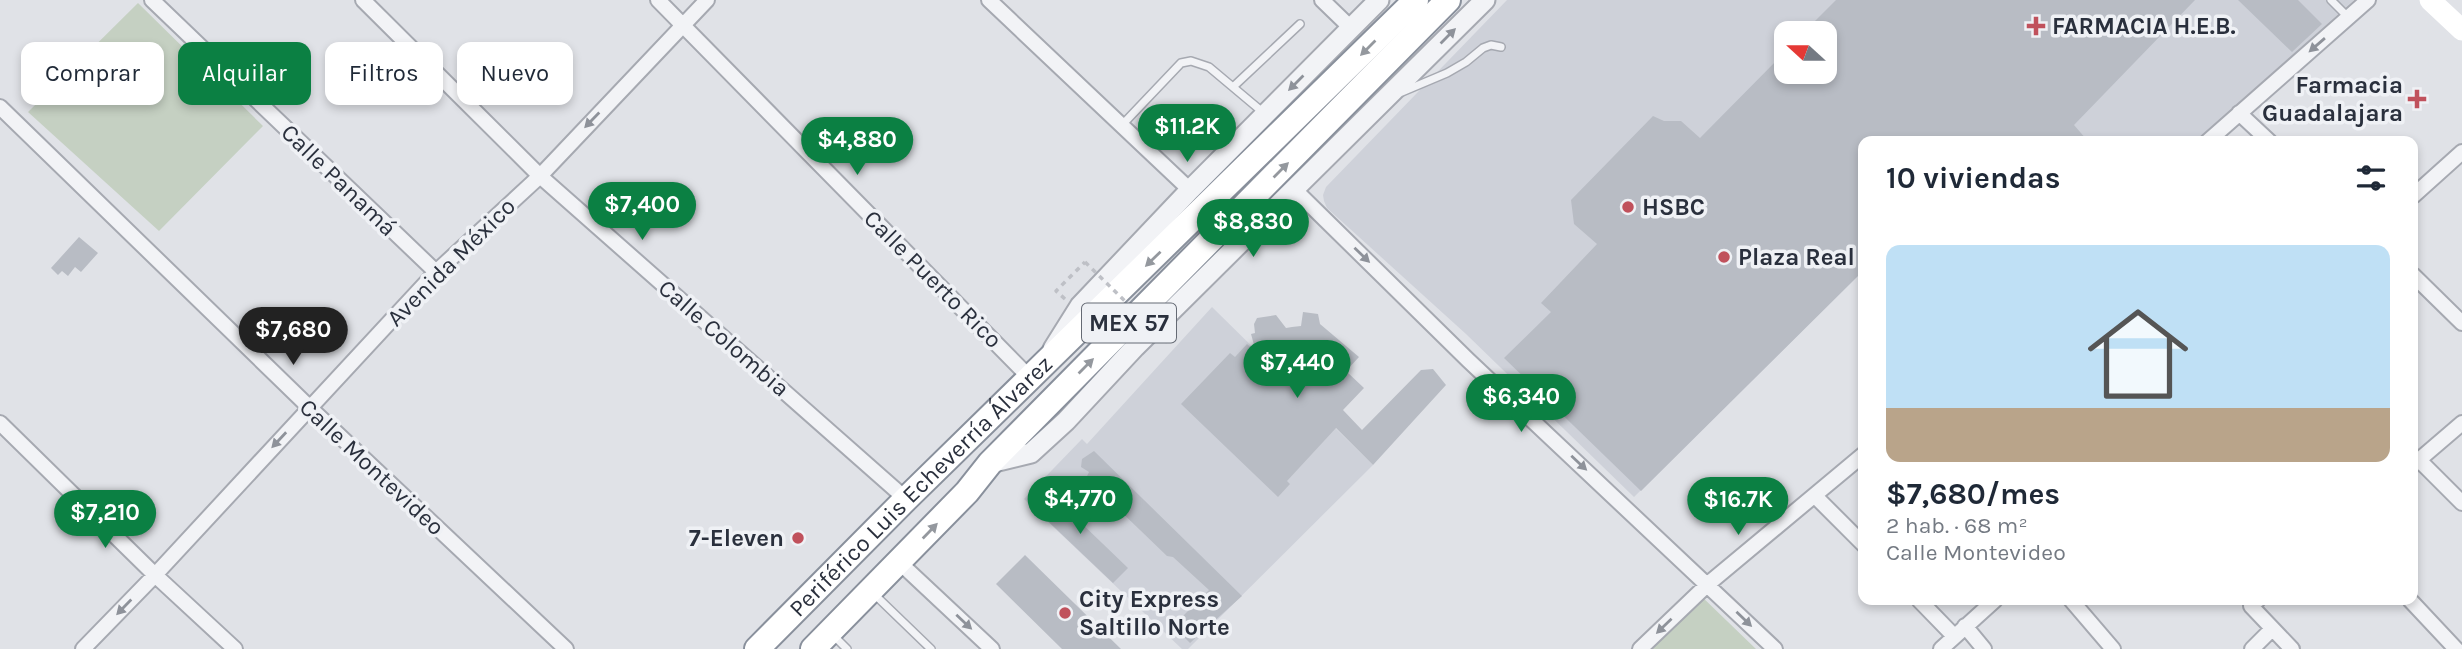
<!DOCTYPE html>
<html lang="es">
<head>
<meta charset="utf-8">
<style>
	:root { --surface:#fff; --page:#f6f6f7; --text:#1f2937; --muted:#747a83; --accent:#0b8043 }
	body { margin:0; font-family:Karla,sans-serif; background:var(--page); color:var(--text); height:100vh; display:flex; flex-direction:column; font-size:26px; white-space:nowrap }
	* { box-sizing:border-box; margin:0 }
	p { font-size:23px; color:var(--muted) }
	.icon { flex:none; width:38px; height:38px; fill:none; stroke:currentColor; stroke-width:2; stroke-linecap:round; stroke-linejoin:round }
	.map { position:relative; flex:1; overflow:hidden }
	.drawer { position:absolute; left:1858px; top:136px; width:560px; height:469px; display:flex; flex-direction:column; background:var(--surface); border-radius:14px; box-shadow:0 4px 10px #0003 }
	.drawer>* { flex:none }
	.guide { position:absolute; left:21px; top:42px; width:665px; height:63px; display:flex; gap:14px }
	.needle { width:46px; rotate:291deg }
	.controls { position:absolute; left:1774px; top:21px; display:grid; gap:14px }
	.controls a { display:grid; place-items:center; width:63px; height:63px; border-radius:14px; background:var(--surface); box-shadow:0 4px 10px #0003; font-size:35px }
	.price { position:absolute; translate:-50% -60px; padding:0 16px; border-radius:24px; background:var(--accent); color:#fff; font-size:23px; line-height:46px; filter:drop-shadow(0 2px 4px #0008) }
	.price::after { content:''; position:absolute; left:50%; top:42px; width:21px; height:16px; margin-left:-10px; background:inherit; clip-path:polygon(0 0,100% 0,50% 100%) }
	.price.selected { background:#222; color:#fff }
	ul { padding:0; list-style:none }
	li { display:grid; align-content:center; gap:14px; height:371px; padding:0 28px }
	li span { display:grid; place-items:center; height:217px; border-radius:14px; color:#555 }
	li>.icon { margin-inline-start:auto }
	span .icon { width:126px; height:126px; fill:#fffc; stroke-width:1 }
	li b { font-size:30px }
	h2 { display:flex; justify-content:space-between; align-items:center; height:84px; padding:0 28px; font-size:30px }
	.chip { padding:0 24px; border-radius:14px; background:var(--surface); box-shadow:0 4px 10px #0003; font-size:24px; line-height:63px }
	.chip.selected { background:var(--accent); color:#fff }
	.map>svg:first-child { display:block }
</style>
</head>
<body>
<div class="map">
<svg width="2462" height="649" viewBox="0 0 2462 649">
	<rect width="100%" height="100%" fill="#e0e2e7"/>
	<path fill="#ced1d9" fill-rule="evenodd" d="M1507,0H2354L2195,142H1864V270L1634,497L1466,334L1327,208L1324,201L1323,195L1326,187ZM1787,33H1825V72H1787Z
		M1212,307L1373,465L1188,649H1182L1024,499L1082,439L1087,444Z"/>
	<path fill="#c5d0c2" d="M138,3L263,126L159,231L28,112Z
		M1698,593L1756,649H1642Z"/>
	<path fill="#b8bcc4" d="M1836,0H2195L2074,125L2087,140L2085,142H1864V270L1641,491L1504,358L1551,312L1541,303L1597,244L1574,224L1571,200L1653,116L1664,121H1681L1700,138L1787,50V72H1825V33H1803Z
		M2238,0H2298L2322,24L2292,52Z
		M79,237L98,253L81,272L75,267L68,276L62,271L58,275L51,268Z
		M1303,312L1318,314L1320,324L1359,357L1346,371L1364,388L1343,410L1362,430L1421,370L1433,369L1446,385L1373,465L1336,428L1287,481L1290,484L1278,497L1181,404L1230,353L1235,357L1247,344L1256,352L1251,334L1255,333L1254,324L1257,318L1276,315L1286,328L1292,327L1301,326Z
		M1094,451L1242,596L1190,643L1173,626L1209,590L1173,557L1167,556L1086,478L1089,472L1081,467L1082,459Z
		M1047,486L1051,487L1050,493L1128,568L1113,583L1032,506L1043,496Z
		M1025,555L1121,649H1062L996,584Z"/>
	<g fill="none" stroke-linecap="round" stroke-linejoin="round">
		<defs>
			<path id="service" d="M2331,0L2348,17
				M1233,87L1300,24
				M1402,92L1447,73L1466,62L1483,48L1491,45L1501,47
				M1122,125L1181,63L1191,61L1209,67L1265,114
				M874,594L931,649
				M833,635L847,649"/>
			<path id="minor" d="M152,0L436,272
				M363,0L540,176L906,499
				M658,0L1031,379
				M989,0L1190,190
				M1322,0L1351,28
				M0,107L310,408L566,649
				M2239,113L2270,142
				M2207,142L2368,0
				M1295,190L1468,360L1775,649
				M2413,196L2462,152
				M2413,275L2462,323
				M0,423L155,575L235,649
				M2419,460L2462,503
				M2413,465L2462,423
				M1815,496L1864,545
				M899,562L992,649
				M1919,600L1954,636
				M2071,600L2113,649
				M2258,600L2251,606L2292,649
				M2410,600L2456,649
				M1965,626L1984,649
				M83,649L155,575L436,272L540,176L707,0
				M1640,649L1708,584L1864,454
				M1941,649L1995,600
				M2252,649L2272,629"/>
			<path id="tertiary" d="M1053,349L1080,306L1190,190L1379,0
				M990,463L1031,453L1066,421L1135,347L1485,0"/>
			<g id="trunk">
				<path id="s1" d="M757,649L906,499L1416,0"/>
				<path d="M813,649L967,492L990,463L1448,0"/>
			</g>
		</defs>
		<use href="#service" stroke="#a6a9b1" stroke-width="10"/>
		<use href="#minor" stroke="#a6a9b1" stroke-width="18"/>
		<use href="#tertiary" stroke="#a6a9b1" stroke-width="23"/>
		<use href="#trunk" stroke="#89909c" stroke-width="28"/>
		<path stroke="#bec0c6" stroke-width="3.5" stroke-dasharray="5 5" stroke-linecap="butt" d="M1065,299L1056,291L1085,262"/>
		<use href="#service" stroke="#f2f3f6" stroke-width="7"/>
		<use href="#minor" stroke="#f2f3f6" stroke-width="14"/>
		<use href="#tertiary" stroke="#f2f3f6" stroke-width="19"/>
		<path stroke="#fff" stroke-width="21" d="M2430,0L2462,30"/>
		<use href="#trunk" stroke="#fff" stroke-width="24"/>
		<path stroke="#bec0c6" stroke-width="3.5" stroke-dasharray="5 5" stroke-linecap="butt" d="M1085,262L1168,343"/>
	</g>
	<defs><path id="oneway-solid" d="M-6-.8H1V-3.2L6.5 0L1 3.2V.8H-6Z" transform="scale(1.75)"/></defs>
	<g fill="#8e929a">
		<use href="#oneway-solid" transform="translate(1448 36) rotate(-45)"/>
		<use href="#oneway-solid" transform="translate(2317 45) rotate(139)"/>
		<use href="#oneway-solid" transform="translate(1296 83) rotate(135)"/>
		<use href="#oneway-solid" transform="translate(592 120) rotate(134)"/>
		<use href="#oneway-solid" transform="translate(1362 255) rotate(44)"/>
		<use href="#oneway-solid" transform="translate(279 440) rotate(133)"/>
		<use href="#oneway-solid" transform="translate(1579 463) rotate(43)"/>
		<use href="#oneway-solid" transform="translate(124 607) rotate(134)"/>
		<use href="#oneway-solid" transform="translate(1744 619) rotate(44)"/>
		<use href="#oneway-solid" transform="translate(964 622) rotate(43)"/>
		<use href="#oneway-solid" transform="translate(1664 626) rotate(136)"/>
	</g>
	<g fill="#94989e">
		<use href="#oneway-solid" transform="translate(1368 48) rotate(135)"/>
		<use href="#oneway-solid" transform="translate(1281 170) rotate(-45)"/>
		<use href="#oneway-solid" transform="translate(1153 259) rotate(136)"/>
		<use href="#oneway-solid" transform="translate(1086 366) rotate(-45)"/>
		<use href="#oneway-solid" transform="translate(930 531) rotate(-46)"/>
	</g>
	<g fill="#c0515c" stroke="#eff1f5" stroke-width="2.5">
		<path d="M2032.5 15.5h7v7h7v7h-7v7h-7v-7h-7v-7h7z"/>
		<path d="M2413.5 88.5h7v7h7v7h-7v7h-7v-7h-7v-7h7z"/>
		<circle cx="1628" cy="207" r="7"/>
		<circle cx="1724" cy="257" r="7"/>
		<circle cx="798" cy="538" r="7"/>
		<circle cx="1065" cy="613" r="7"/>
	</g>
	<g text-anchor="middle" stroke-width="7" stroke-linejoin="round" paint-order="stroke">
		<rect fill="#eff1f5" stroke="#656a74" stroke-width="2" x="1082" y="303.5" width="94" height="39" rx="5"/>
		<g font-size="23" font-weight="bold" fill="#2a303d">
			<text x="1129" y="331">MEX 57</text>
		</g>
		<g font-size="24" font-weight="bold" fill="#2a303d" stroke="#eff1f5" text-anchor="start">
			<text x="2052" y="34">FARMACIA H.E.B.</text>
			<text x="2403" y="93" text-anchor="end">Farmacia<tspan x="2403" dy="28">Guadalajara</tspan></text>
			<text x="1642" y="215">HSBC</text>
			<text x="1738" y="265">Plaza Real</text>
			<text x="784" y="546" text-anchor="end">7-Eleven</text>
			<text x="1079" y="607">City Express<tspan x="1079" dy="28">Saltillo Norte</tspan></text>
		</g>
		<g font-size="24" fill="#2a303d" stroke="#eff1f5">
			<text transform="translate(339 180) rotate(44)" y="8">Calle Panamá</text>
			<text transform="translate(451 262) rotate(-45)" y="8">Avenida México</text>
			<text transform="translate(933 279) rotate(45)" y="8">Calle Puerto Rico</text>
			<text transform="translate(724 338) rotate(41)" y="8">Calle Colombia</text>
			<text transform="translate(372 467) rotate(43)" y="8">Calle Montevideo</text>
			<text dy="8" stroke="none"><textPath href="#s1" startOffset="231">Periférico Luis Echeverría Álvarez</textPath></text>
		</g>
	</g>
</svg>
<div class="controls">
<a><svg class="needle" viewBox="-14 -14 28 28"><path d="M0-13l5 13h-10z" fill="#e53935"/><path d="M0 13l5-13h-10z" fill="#747a83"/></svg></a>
</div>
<b class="price" style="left:1187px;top:164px">$11.2K</b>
<b class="price" style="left:857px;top:177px">$4,880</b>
<b class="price" style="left:642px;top:242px">$7,400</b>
<b class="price" style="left:1253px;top:259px">$8,830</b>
<b class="price selected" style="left:293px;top:367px">$7,680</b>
<b class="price" style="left:1297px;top:400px">$7,440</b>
<b class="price" style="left:1521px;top:434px">$6,340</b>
<b class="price" style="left:1080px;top:536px">$4,770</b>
<b class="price" style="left:1738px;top:537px">$16.7K</b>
<b class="price" style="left:105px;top:550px">$7,210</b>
<div class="guide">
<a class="chip">Comprar</a>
<a class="chip selected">Alquilar</a>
<a class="chip">Filtros</a>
<a class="chip">Nuevo</a>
</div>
<section class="drawer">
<h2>10 viviendas<svg class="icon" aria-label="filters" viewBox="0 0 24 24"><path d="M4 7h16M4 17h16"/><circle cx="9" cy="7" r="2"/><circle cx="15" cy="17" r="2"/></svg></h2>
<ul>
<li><span style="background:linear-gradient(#bfe0f5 75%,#b9a48a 0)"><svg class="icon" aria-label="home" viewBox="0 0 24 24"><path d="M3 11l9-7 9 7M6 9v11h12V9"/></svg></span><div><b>$7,680/mes</b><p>2 hab. · 68 m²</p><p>Calle Montevideo</p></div></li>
</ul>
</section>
</div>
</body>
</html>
